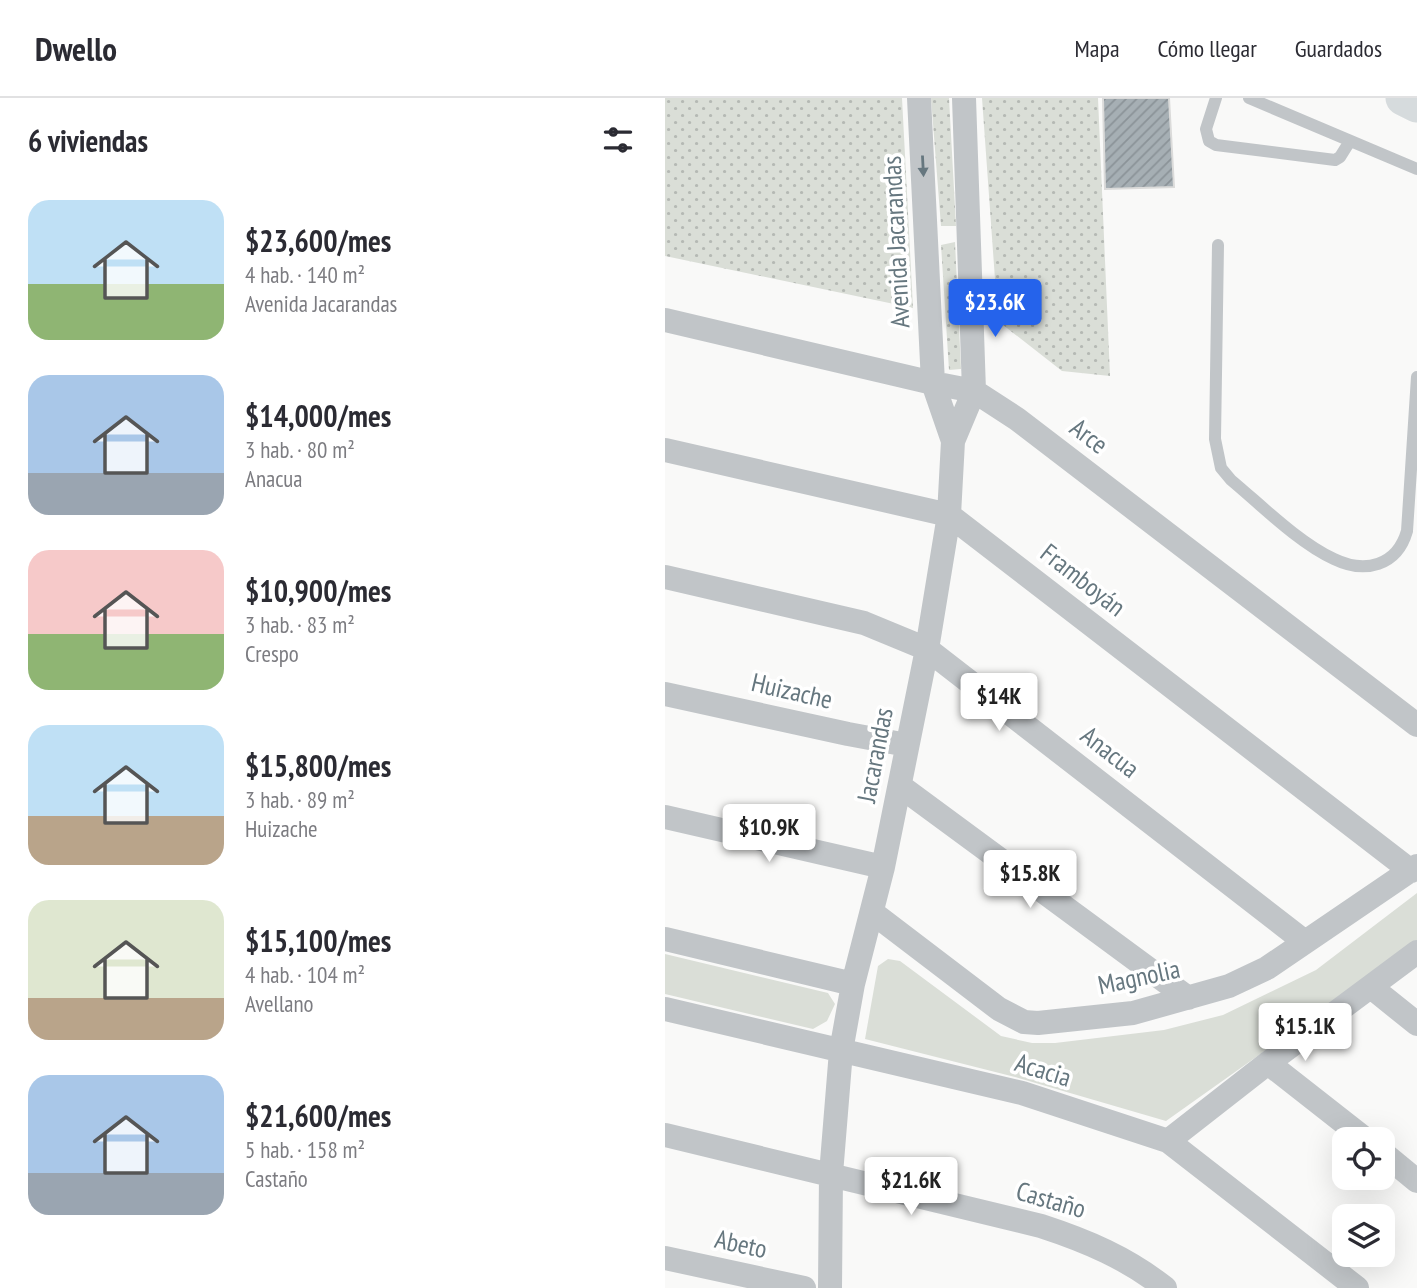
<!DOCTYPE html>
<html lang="es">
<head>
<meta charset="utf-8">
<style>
	:root { --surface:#fff; --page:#f7f7f7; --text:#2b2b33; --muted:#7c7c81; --line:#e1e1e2; --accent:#2563eb }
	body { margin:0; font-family:"PT Sans Narrow",sans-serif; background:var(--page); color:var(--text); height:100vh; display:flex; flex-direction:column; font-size:26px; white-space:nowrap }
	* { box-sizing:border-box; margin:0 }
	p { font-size:23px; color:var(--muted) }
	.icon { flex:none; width:38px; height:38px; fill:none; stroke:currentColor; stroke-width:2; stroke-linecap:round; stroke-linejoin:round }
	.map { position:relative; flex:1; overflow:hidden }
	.details { display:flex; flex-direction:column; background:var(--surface); width:665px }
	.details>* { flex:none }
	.controls { position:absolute; left:667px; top:1029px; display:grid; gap:14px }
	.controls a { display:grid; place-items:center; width:63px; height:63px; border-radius:14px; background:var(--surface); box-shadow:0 7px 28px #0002; font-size:35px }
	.price { position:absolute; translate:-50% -60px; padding:0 16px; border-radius:7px; background:#fff; color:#222; font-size:23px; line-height:46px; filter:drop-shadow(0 2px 4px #0008) }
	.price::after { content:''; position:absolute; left:50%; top:42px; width:21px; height:16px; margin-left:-10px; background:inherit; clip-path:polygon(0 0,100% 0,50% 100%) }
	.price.current { background:var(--accent); color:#fff }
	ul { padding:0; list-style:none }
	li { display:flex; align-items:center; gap:21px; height:175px; padding:0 28px }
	li span { display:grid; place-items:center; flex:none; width:196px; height:140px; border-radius:21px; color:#555 }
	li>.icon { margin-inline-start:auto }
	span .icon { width:84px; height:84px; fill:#fffc; stroke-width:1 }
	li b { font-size:30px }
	h2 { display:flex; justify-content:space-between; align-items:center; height:84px; padding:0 28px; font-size:30px }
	header { display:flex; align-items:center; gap:42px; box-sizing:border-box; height:98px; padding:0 35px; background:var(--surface); border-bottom:2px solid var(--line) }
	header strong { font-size:33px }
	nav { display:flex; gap:38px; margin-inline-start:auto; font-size:24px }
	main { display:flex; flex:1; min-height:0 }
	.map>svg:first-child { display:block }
</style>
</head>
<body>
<header>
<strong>Dwello</strong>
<nav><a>Mapa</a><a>Cómo llegar</a><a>Guardados</a></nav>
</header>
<main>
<section class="details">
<h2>6 viviendas<svg class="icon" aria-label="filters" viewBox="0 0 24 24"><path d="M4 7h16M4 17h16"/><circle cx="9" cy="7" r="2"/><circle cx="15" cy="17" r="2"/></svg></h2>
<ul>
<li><span style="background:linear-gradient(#bfe0f5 60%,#8fb573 0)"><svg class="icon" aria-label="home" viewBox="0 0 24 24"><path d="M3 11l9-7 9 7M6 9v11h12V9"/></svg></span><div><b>$23,600/mes</b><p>4 hab. · 140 m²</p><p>Avenida Jacarandas</p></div></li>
<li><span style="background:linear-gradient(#a9c7e8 70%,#9aa5b1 0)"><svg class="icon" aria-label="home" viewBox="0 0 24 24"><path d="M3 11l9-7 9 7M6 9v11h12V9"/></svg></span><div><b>$14,000/mes</b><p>3 hab. · 80 m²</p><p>Anacua</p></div></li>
<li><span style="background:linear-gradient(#f6c9c9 60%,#8fb573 0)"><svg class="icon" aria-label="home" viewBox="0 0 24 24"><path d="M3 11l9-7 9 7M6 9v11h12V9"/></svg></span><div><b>$10,900/mes</b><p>3 hab. · 83 m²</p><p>Crespo</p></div></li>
<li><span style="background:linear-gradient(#bfe0f5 65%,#b9a48a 0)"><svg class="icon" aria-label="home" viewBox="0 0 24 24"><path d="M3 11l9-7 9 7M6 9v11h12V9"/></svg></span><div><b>$15,800/mes</b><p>3 hab. · 89 m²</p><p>Huizache</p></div></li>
<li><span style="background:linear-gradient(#dfe7d0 70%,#b9a48a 0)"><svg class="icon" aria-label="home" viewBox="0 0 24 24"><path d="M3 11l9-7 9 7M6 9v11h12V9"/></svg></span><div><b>$15,100/mes</b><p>4 hab. · 104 m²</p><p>Avellano</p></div></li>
<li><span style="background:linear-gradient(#a9c7e8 70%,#9aa5b1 0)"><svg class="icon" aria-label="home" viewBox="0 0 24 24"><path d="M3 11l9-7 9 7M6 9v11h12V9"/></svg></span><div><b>$21,600/mes</b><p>5 hab. · 158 m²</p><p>Castaño</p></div></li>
</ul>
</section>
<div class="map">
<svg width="752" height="1190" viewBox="0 0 752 1190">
	<defs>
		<pattern id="grass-dots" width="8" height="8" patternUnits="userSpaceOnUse" patternTransform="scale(1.75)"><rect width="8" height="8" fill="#daded7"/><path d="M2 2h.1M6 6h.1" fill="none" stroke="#b5b9b4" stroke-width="1.8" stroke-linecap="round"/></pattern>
		<pattern id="building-hatch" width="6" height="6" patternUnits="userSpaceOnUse" patternTransform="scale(1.75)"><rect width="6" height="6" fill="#a6afb4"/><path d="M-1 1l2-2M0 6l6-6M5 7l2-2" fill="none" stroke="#8b9398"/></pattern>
	</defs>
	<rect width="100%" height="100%" fill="#f9f9f8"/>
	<path fill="url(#grass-dots)" d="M0,0H237L248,210L0,158Z
		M266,0H284L291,128H276Z
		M317,0H433L445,278L397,273L333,223Z
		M290,144L296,271L284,272L276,147Z"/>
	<path fill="#daded7" d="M752,795V845L501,1023L350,979L200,941L213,868L223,861L235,863L336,938L367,945H390L499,932L558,917L651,872Z
		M0,856L163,895L170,906L162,923L148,931L0,896Z"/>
	<path fill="url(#building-hatch)" stroke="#dbdbda" stroke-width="2" d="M438,0H504L509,89L440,91Z"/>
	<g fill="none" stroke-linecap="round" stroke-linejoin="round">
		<path stroke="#c1c5c8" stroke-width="12" d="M551,0L541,31L544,43L551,47L670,62L675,59L685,43
			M584,0L752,71
			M553,147L550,341L556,370L566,382C596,407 634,445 669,461C700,476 732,468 742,433L752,279"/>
		<path stroke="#c1c5c8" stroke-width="24" d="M254,0L268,285L288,343
			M0,222L268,285L309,293L352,321L752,627
			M0,352L284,417L746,773
			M0,479L199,525L262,551L640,844
			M0,596L183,636L242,647
			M235,688L523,900
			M0,719L218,769
			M208,815L334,911L359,924L373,925L468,915L564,888L602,870L752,768
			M0,841L188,886
			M706,889L752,926
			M0,911L357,995L503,1043L692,1190
			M603,965L700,1041
			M0,1037L376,1128C422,1143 462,1160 500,1190
			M503,1043L603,965L752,854
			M718,1055L752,1083
			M0,1160L139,1190
			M165,1190L166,1076L176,953L188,886L218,769L262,551L284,417L288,343L309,293L299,0"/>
		<path stroke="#d6dbdd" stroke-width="35" d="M738,0L752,7"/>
	</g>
	<defs><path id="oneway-solid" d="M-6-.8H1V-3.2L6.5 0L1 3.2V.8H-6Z" transform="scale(1.75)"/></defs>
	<use fill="#66777f" href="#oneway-solid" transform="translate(258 68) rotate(87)"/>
	<g text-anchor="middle" stroke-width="7" stroke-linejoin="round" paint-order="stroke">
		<g font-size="26" fill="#66777f" stroke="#fff">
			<text transform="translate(231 144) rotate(-93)" y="9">Avenida Jacarandas</text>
			<text transform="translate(424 338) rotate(37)" y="9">Arce</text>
			<text transform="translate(418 482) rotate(38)" y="9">Framboyán</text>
			<text transform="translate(127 593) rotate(13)" y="9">Huizache</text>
			<text transform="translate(445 654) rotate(38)" y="9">Anacua</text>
			<text transform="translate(210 657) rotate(-79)" y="9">Jacarandas</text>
			<text transform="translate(474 879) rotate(-12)" y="9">Magnolia</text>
			<text transform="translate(378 972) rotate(17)" y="9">Acacia</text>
			<text transform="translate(386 1102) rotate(16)" y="9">Castaño</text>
			<text transform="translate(76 1146) rotate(12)" y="9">Abeto</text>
		</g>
	</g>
</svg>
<div class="controls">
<a><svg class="icon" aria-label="locate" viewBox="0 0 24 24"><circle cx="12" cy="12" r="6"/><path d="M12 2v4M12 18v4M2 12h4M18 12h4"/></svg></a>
<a><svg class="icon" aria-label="layers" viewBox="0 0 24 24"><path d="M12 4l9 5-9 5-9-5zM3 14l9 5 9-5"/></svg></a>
</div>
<b class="price current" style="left:330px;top:241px">$23.6K</b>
<b class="price" style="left:334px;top:635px">$14K</b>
<b class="price" style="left:104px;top:766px">$10.9K</b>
<b class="price" style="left:365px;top:812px">$15.8K</b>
<b class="price" style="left:640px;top:965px">$15.1K</b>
<b class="price" style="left:246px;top:1119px">$21.6K</b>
</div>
</main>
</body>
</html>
